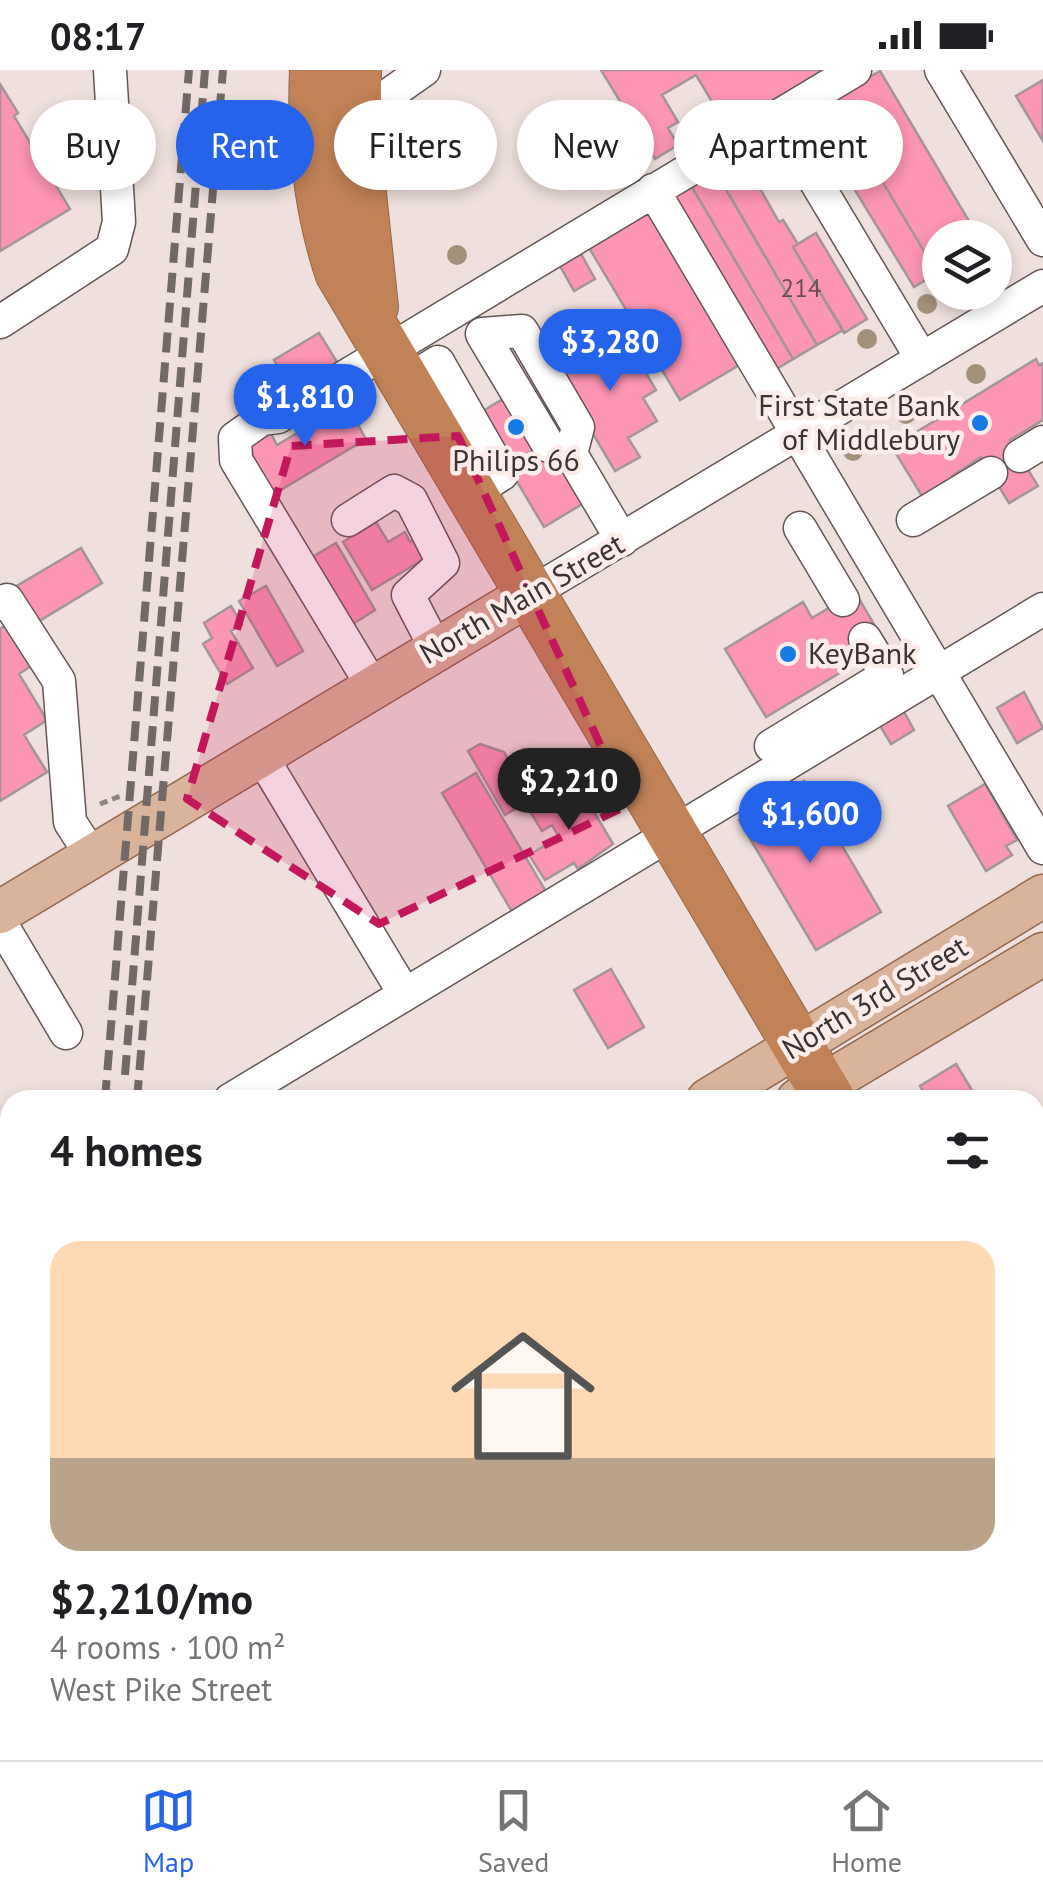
<!DOCTYPE html>
<html lang="en">
<head>
<meta charset="utf-8">
<style>
	:root { --surface:#fff; --page:#f6f6f6; --text:#202124; --muted:#757577; --line:#e0e0e0; --accent:#2563eb }
	body { margin:0; font-family:"PT Sans",sans-serif; background:var(--page); color:var(--text); height:100vh; display:flex; flex-direction:column; font-size:38px; white-space:nowrap }
	* { box-sizing:border-box; margin:0 }
	p { font-size:32px; color:var(--muted) }
	.icon { flex:none; width:55px; height:55px; fill:none; stroke:currentColor; stroke-width:2; stroke-linecap:round; stroke-linejoin:round }
	.map { position:relative; flex:1; overflow:hidden }
	.sheet { position:absolute; left:0px; top:1020px; width:1045px; height:670px; display:flex; flex-direction:column; background:var(--surface); border-radius:30px 30px 0 0; box-shadow:0 5px 15px #0003 }
	.sheet>* { flex:none }
	.top-card { position:absolute; left:30px; top:30px; width:985px; height:90px; display:flex; gap:20px }
	.buttons { position:absolute; left:922px; top:150px; display:grid; gap:20px }
	.buttons a { display:grid; place-items:center; width:90px; height:90px; border-radius:50%; background:var(--surface); box-shadow:0 5px 15px #0003; font-size:50px }
	.price { position:absolute; translate:-50% -85px; padding:0 22px; border-radius:35px; background:var(--accent); color:#fff; font-size:32px; line-height:65px; filter:drop-shadow(0 2px 5px #0008) }
	.price::after { content:''; position:absolute; left:50%; top:60px; width:30px; height:22px; margin-left:-15px; background:inherit; clip-path:polygon(0 0,100% 0,50% 100%) }
	.price.on { background:#222; color:#fff }
	ul { padding:0; list-style:none }
	li { display:grid; align-content:center; gap:20px; height:530px; padding:0 50px }
	li span { display:grid; place-items:center; height:310px; border-radius:30px; color:#555 }
	li>.icon { margin-inline-start:auto }
	span .icon { width:180px; height:180px; fill:#fffc; stroke-width:1 }
	li b { font-size:42px }
	h2 { display:flex; justify-content:space-between; align-items:center; height:120px; padding:0 50px; font-size:42px }
	.tag { padding:0 35px; border-radius:45px; background:var(--surface); box-shadow:0 5px 15px #0003; font-size:35px; line-height:90px }
	.tag.on { background:var(--accent); color:#fff }
	.status { display:flex; justify-content:space-between; align-items:center; height:70px; padding:0 50px; background:var(--surface); direction:ltr }
	.status svg { height:28px; fill:currentColor }
	.menu { display:flex; justify-content:space-around; align-items:center; height:140px; border-top:2px solid var(--line); background:var(--surface); font-size:28px; color:var(--muted) }
	.menu a { display:grid; justify-items:center; gap:5px }
	.menu .on { color:var(--accent) }
	.map>svg:first-child { display:block }
</style>
</head>
<body>
<div class="status"><b>08:17</b><svg viewBox="0 0 49 12"><path d="M0 12V9h3v3zM5 12V6h3v6zM10 12V3h3v9zM15 12V0h3v12zM26 1h20v11H26zM47 4h2v5h-2z"/></svg></div>
<div class="map">
<svg width="1043" height="1690" viewBox="0 0 1043 1690">
	<rect width="100%" height="100%" fill="#efe0dd"/>
	<path fill="#fd95b4" stroke="#a39599" stroke-width="2.5" d="M601,0H824L742,49L738,42L723,50L696,5L662,25L678,52L668,58L678,75L655,89Z
		M880,1L979,168H940L937,203L833,29Z
		M1043,10V71L1016,26Z
		M0,14L18,43L14,46L70,139L0,181Z
		M833,29L937,203L914,217L808,43Z
		M741,85L779,152L783,150L798,174L793,177L843,260L817,275L715,101Z
		M713,97L817,275L793,289L689,112Z
		M689,112L793,289L770,303L666,126Z
		M646,135L741,294L680,330L585,171Z
		M816,163L867,249L844,263L793,177Z
		M581,184L595,209L574,221L560,196Z
		M619,257L656,320L643,328L657,351L628,368L640,387L615,401L553,296Z
		M319,263L342,300L281,337L275,327L284,321L276,308L283,304L274,290Z
		M1036,289L1039,295L1043,293V350L1010,370L1038,416L1009,433L981,387L952,406L956,412L925,431L892,377Z
		M513,323L543,374L514,392L483,341Z
		M346,334L366,369L274,424L245,375L269,360L277,375Z
		M554,381L584,433L544,457L513,405Z
		M376,452L388,472L405,462L410,472L421,465L432,484L372,520L343,472Z
		M336,473L375,540L348,557L304,492Z
		M81,478L102,513L36,553L15,517Z
		M266,516L303,581L277,596L239,531Z
		M855,522L878,561L835,587L843,601L766,647L725,579L803,532L812,548Z
		M231,536L242,555L231,561L253,598L227,614L203,574L212,568L204,553Z
		M9,553L34,594L19,604L47,650L24,665L47,702L0,731V559Z
		M1024,622L1043,658L1017,673L997,638Z
		M903,640L914,660L891,674L879,654Z
		M480,674L504,682L508,690L516,685L532,714L543,709L549,719L505,745L468,681Z
		M476,703L548,825L514,845L442,723Z
		M804,711L881,842L816,880L739,750Z
		M985,714L1017,770L1006,776L1012,785L986,801L948,736Z
		M578,715L613,774L578,799L574,793L545,810L529,785L559,767L552,755L542,761L531,743L550,732L546,726L557,719L561,726Z
		M611,899L644,957L608,978L574,920Z
		M956,994L978,1030H928L920,1016Z
		M1043,1184V1223L1035,1228V1189Z
		M1043,1550V1654L1035,1641V1555Z
		M0,1604L10,1605V1680H18V1690H0Z
		M372,1680H425L427,1682L417,1690H373L376,1688Z
		M555,1680H586L589,1685L560,1690Z
		M903,1680H948L953,1690H922L927,1687L924,1681L909,1690Z"/>
	<g fill="none" stroke-linecap="round" stroke-linejoin="round">
		<defs>
			<path id="minor" d="M941,0L1043,170
				M777,47L922,289
				M360,68L380,31L424,0
				M653,120L1043,778
				M0,252L112,179L119,152L110,0
				M403,314L438,292L502,404L469,425
				M549,376L482,264L522,261L578,357L571,384L622,470
				M1020,386L1043,372
				M348,450L394,421L411,430L443,493L408,525L436,579
				M913,450L991,403
				M800,458L843,530
				M528,525L1043,216
				M0,534L7,530L59,611L70,752L92,786
				M373,617L236,390L235,368L262,349L278,347L855,0
				M771,676L887,605L865,569
				M260,684L404,923
				M0,852L66,963
				M230,1030L1043,539
				M1035,1172L1043,1167
				M1035,1482L1043,1477
				M277,1680L283,1690
				M497,1680L503,1690
				M861,1680L867,1690
				M146,1690L157,1680
				M690,1690L707,1680"/>
			<path id="major" d="M0,842L528,525
				M708,1030L1043,826
				M798,1030L1043,884
				M0,1310H10
				M0,1349L10,1348"/>
			<path id="highway" d="M315,0C312,70 318,135 340,202L830,1030
				M356,0V77L373,237
				M1035,1373L1043,1386"/>
		</defs>
		<use href="#minor" stroke="#635755" stroke-width="35"/>
		<use href="#major" stroke="#92674a" stroke-width="45"/>
		<use href="#highway" stroke="#92674a" stroke-width="52"/>
		<path stroke="#8f8583" stroke-width="5" stroke-dasharray="8 5" stroke-linecap="butt" d="M100,734L123,725"/>
		<use href="#minor" stroke="#fff" stroke-width="32"/>
		<use href="#major" stroke="#dab49a" stroke-width="42"/>
		<use href="#highway" stroke="#c18257" stroke-width="50"/>
		<path stroke="#726967" stroke-width="8" stroke-dasharray="20 10" stroke-linecap="butt" d="M125,1005L205,0
			M105,1030L189,0
			M137,1030L223,0
			M72,1690V1680
			M90,1690V1680
			M105,1690V1680"/>
	</g>
	<g fill="#a39079">
		<circle cx="457" cy="185" r="10"/>
		<circle cx="927" cy="234" r="10"/>
		<circle cx="867" cy="269" r="10"/>
		<circle cx="976" cy="304" r="10"/>
		<circle cx="906" cy="344" r="10"/>
		<circle cx="853" cy="381" r="10"/>
	</g>
	<path fill="#c2185b" fill-opacity="0.2" stroke="#c2185b" stroke-width="8" stroke-dasharray="20 12" stroke-linejoin="round" d="M458,366L628,735L379,854L187,729L291,376Z"/>
	<g fill="#177be4" stroke="#fcedeb" stroke-width="4">
		<circle cx="980" cy="353" r="10"/>
		<circle cx="516" cy="357" r="10"/>
		<circle cx="788" cy="584" r="10"/>
	</g>
	<g text-anchor="middle" stroke-width="9" stroke-linejoin="round" paint-order="stroke">
		<g font-size="25" fill="#6b4c53">
			<text x="801" y="227">214</text>
		</g>
		<g font-size="30" fill="#3a3433" stroke="#fcedeb" text-anchor="end">
			<text x="960" y="346">First State Bank<tspan x="960" dy="34">of Middlebury</tspan></text>
			<text x="516" y="401" text-anchor="middle">Philips 66</text>
			<text x="808" y="594" text-anchor="start">KeyBank</text>
		</g>
		<g font-size="30" fill="#3a3433" stroke="#fcedeb">
			<text transform="translate(522 529) rotate(-30)" y="10">North Main Street</text>
			<text transform="translate(875 928) rotate(-31)" y="10">North 3rd Street</text>
		</g>
	</g>
</svg>
<div class="buttons">
<a><svg class="icon" aria-label="layers" viewBox="0 0 24 24"><path d="M12 4l9 5-9 5-9-5zM3 14l9 5 9-5"/></svg></a>
</div>
<b class="price" style="left:610px;top:324px">$3,280</b>
<b class="price" style="left:305px;top:379px">$1,810</b>
<b class="price on" style="left:569px;top:763px">$2,210</b>
<b class="price" style="left:810px;top:796px">$1,600</b>
<div class="top-card">
<a class="tag">Buy</a>
<a class="tag on">Rent</a>
<a class="tag">Filters</a>
<a class="tag">New</a>
<a class="tag">Apartment</a>
</div>
<section class="sheet">
<h2>4 homes<svg class="icon" aria-label="filters" viewBox="0 0 24 24"><path d="M4 7h16M4 17h16"/><circle cx="9" cy="7" r="2"/><circle cx="15" cy="17" r="2"/></svg></h2>
<ul>
<li><span style="background:linear-gradient(#ffd9b3 70%,#b9a48a 0)"><svg class="icon" aria-label="home" viewBox="0 0 24 24"><path d="M3 11l9-7 9 7M6 9v11h12V9"/></svg></span><div><b>$2,210/mo</b><p>4 rooms · 100 m²</p><p>West Pike Street</p></div></li>
</ul>
</section>
</div>
<nav class="menu">
<a class="on"><svg class="icon" aria-label="map" viewBox="0 0 24 24"><path d="M3 6l6-2 6 2 6-2v14l-6 2-6-2-6 2zM9 4v14M15 6v14"/></svg>Map</a>
<a><svg class="icon" aria-label="saved" viewBox="0 0 24 24"><path d="M7 4h10v16l-5-4-5 4z"/></svg>Saved</a>
<a><svg class="icon" aria-label="home" viewBox="0 0 24 24"><path d="M3 11l9-7 9 7M6 9v11h12V9"/></svg>Home</a>
</nav>
</body>
</html>
